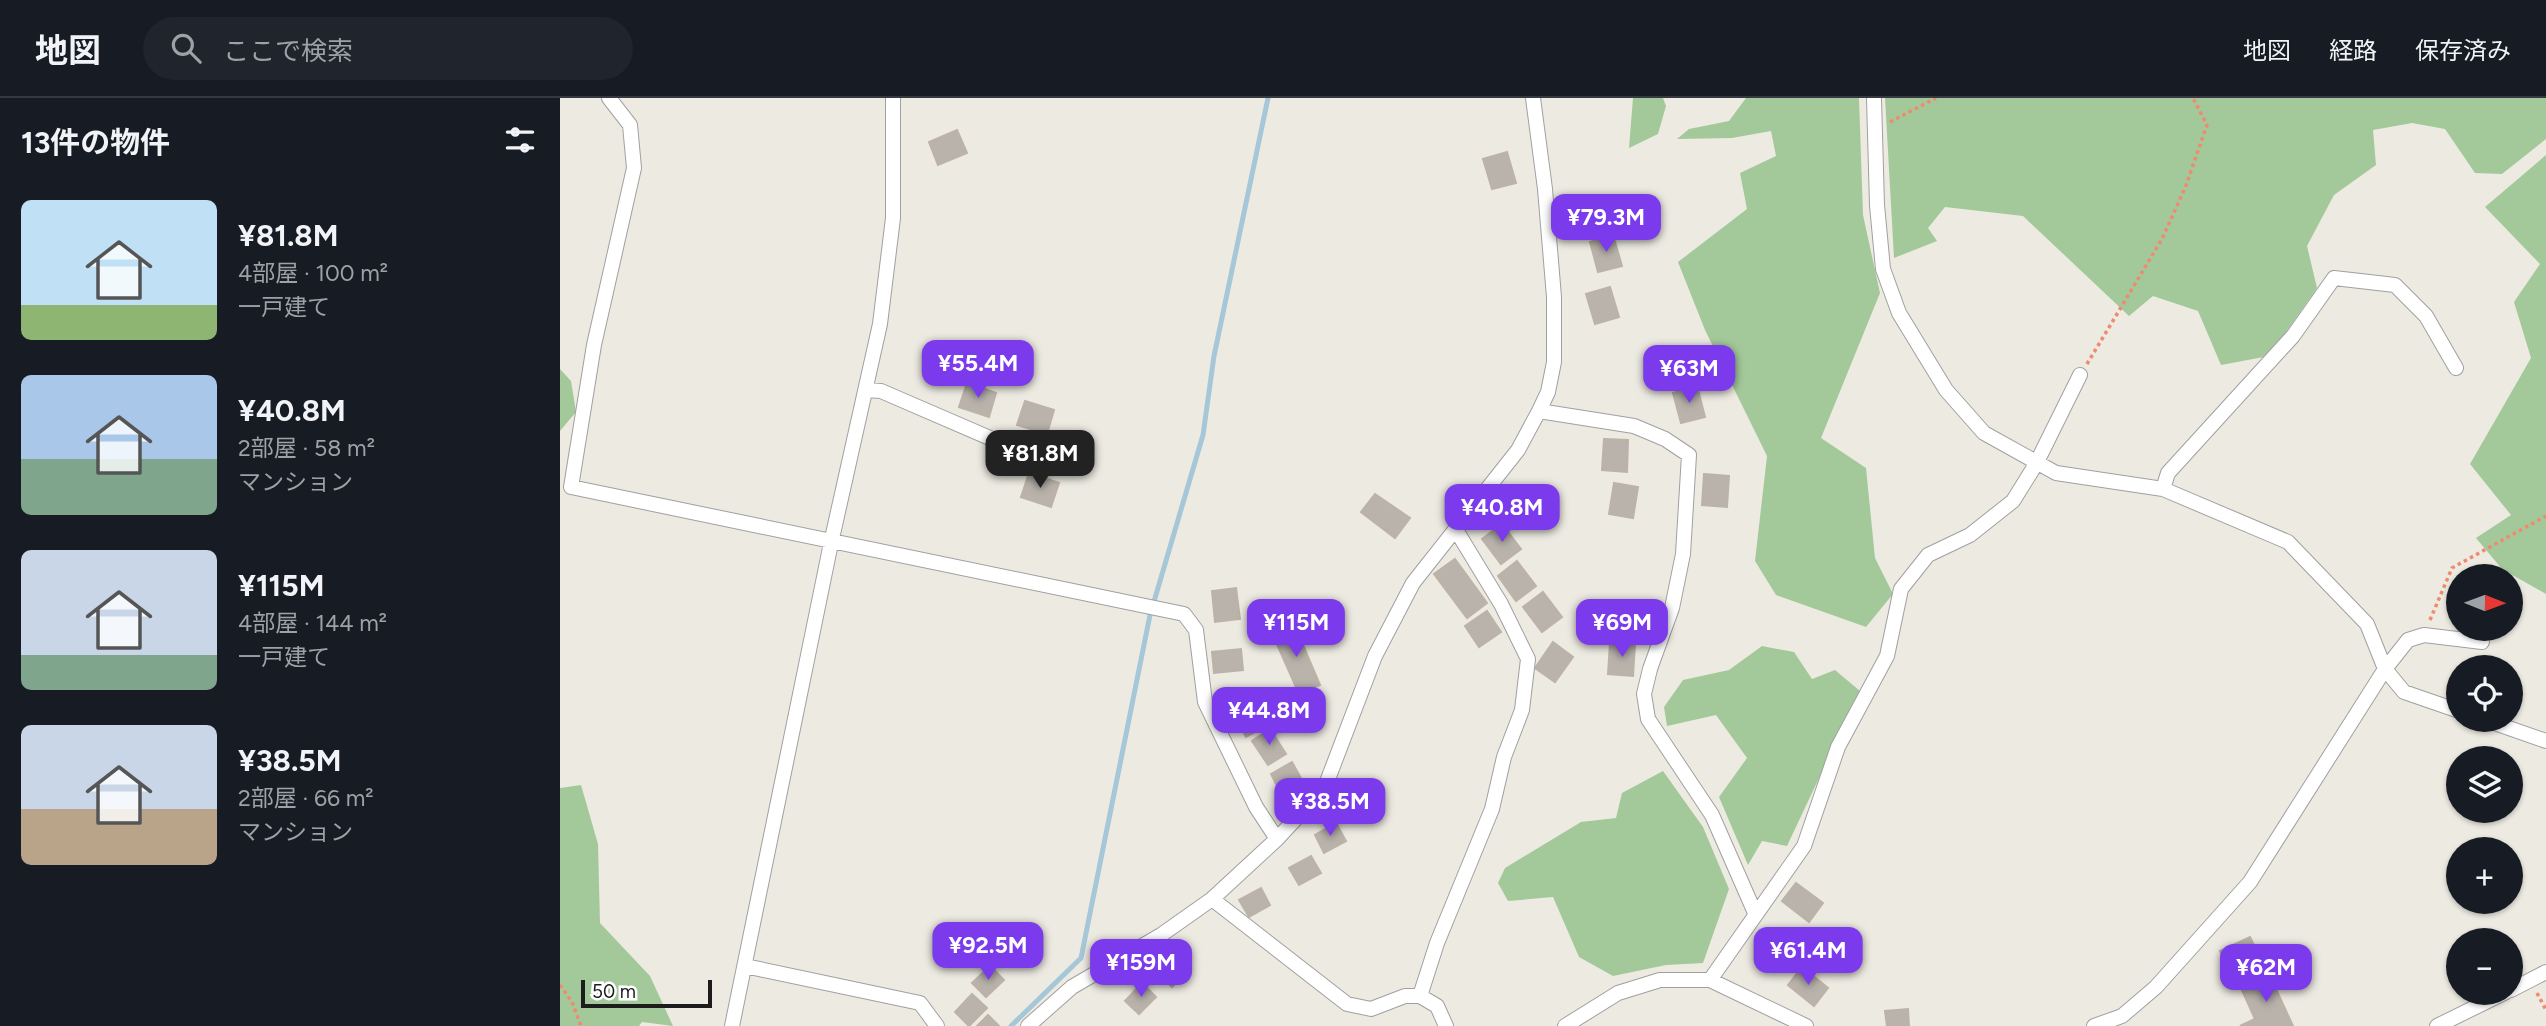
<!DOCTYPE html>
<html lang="ja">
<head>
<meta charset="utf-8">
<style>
	:root { --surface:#171b24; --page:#20242c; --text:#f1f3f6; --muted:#9ea1a6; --line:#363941; --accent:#7c3aed }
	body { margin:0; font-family:Figtree,"Noto Sans JP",sans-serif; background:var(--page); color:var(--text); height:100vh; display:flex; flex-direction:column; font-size:26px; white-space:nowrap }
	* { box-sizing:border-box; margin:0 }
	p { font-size:23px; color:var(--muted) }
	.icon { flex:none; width:38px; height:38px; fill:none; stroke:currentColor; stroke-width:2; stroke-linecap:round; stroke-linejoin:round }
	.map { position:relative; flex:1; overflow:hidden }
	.sheet { display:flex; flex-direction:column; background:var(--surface); width:560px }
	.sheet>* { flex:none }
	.needle { width:46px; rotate:91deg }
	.tools { position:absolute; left:1886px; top:466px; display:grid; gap:14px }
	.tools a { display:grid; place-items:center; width:77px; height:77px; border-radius:50%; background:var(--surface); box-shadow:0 2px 5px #0004; font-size:35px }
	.scale { position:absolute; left:21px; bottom:18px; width:131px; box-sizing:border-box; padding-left:7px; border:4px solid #1c1c1c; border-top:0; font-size:19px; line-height:24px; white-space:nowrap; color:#1c1c1c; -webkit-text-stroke:5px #fff; paint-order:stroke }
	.price { position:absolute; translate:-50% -60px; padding:0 16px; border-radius:14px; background:var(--accent); color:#fff; font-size:23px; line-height:46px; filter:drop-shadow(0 2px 4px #0008) }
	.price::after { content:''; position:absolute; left:50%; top:42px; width:21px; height:16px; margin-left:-10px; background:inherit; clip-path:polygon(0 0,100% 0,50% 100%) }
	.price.on { background:#222; color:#fff }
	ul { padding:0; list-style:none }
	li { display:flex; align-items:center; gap:21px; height:175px; padding:0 21px }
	li span { display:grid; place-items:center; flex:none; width:196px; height:140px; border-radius:10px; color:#555 }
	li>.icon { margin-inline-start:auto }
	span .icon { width:84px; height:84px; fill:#fffc; stroke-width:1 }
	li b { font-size:30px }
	h2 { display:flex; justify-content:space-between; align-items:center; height:84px; padding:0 21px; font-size:30px }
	header { display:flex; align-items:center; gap:42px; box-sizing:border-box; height:98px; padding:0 35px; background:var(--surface); border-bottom:2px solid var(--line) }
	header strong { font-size:33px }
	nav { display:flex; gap:38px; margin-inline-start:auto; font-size:24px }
	.search { width:490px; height:63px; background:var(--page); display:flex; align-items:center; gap:18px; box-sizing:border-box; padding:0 24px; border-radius:38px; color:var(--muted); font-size:26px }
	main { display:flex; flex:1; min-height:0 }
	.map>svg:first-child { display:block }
</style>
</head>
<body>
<header>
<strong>地図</strong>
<div class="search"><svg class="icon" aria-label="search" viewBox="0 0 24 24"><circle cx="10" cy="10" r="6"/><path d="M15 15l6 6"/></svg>ここで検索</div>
<nav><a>地図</a><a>経路</a><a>保存済み</a></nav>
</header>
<main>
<section class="sheet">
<h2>13件の物件<svg class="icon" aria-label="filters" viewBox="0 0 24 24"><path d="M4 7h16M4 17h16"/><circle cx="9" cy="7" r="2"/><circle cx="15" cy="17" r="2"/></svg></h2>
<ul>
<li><span style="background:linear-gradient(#bfe0f5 75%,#8fb573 0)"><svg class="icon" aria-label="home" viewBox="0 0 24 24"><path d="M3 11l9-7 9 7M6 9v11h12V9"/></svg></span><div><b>¥81.8M</b><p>4部屋 · 100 m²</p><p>一戸建て</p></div></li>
<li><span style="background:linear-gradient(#a9c7e8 60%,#7fa58c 0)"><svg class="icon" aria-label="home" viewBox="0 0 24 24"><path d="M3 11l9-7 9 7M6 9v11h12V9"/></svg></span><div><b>¥40.8M</b><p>2部屋 · 58 m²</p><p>マンション</p></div></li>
<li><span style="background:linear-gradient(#c9d6e8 75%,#7fa58c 0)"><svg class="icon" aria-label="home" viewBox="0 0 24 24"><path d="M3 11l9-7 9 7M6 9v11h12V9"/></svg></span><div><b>¥115M</b><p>4部屋 · 144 m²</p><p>一戸建て</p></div></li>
<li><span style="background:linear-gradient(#c9d6e8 60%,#b9a48a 0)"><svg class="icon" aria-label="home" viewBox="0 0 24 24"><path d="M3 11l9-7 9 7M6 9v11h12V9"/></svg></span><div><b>¥38.5M</b><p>2部屋 · 66 m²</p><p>マンション</p></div></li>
</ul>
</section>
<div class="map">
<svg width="1986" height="928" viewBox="0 0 1986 928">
	<rect width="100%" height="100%" fill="#edeae2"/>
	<path fill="#a3c99a" d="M1073,0H1103L1106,8L1098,36L1069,50Z
		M1186,0H1299L1303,117L1320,195L1261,340L1306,370L1315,460L1333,496L1306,529L1216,497L1195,463L1207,358L1145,232L1118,164L1187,111L1180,75L1216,58L1211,33L1172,40L1117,41L1129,31L1169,23Z
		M1325,0H1986V41L1942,76L1915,75L1885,31L1852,25L1813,32L1816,67L1774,97L1747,148L1757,190L1709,258L1661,267L1638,213L1593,198L1569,218L1463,118L1385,109L1368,130L1377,143L1334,160Z
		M1986,57V496L1942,471L1916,440L1951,417L1910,366L1971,260L1954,204L1980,166L1925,109Z
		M0,271L11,283L16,314L0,333Z
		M1202,548L1234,554L1252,581L1275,572L1300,593L1227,748L1202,743L1188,767L1159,699L1187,660L1156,617L1107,628L1104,609L1123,582L1169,572Z
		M1103,673L1143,729L1169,791L1143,865L1106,867L1053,878L1019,859L993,799L948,803L938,785L945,770L1021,724L1056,720L1062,695Z
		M21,687L38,746L40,825L90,878L113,928L82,924L79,928H0V690Z"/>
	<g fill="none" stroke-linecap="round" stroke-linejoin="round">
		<path stroke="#a5c7d8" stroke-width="5" d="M451,928L521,860L590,517L643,337L654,258L708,0"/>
	</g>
	<path fill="#b9b3ac" stroke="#bdb2a6" stroke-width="2" d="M397,32L407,55L378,67L369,44Z
		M947,54L956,85L932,91L923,61Z
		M1053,137L1062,168L1038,174L1030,144Z
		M1050,189L1059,219L1035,226L1026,196Z
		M407,285L436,295L429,319L399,309Z
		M1137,288L1145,319L1121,325L1113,295Z
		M465,303L494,312L487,336L457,327Z
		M1044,341L1068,342L1067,374L1042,372Z
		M469,375L499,385L491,409L461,399Z
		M1144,376L1169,378L1167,409L1142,407Z
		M1054,385L1078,389L1073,420L1049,416Z
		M815,396L850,420L835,440L801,414Z
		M942,426L961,451L941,466L922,441Z
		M895,461L927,505L907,520L874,476Z
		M957,463L976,488L956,503L938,478Z
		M676,490L680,521L655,524L652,493Z
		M983,494L1002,519L982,534L963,509Z
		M927,513L941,534L919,549L905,528Z
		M734,526L760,587L739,596L712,535Z
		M993,544L1013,559L995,584L975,570Z
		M1050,545L1075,546L1073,578L1048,576Z
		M681,551L683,572L654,575L652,554Z
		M698,609L708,627L686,639L677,621Z
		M710,631L726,656L708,667L692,643Z
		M732,664L742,682L720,694L711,676Z
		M776,725L786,743L764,755L755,737Z
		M751,758L761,775L739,787L729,770Z
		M1236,785L1263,805L1249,824L1222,803Z
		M701,790L710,807L689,819L679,802Z
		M1690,839L1704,868L1674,882L1660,853Z
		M614,857L629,871L612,889L597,875Z
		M430,868L444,882L426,899L412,885Z
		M1242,869L1268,890L1254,908L1228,887Z
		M1709,876L1733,928H1680L1695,921L1681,890Z
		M582,885L596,899L579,916L565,903Z
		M412,896L427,910L409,928L395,914Z
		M1348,911L1349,928H1327L1325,913Z
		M428,917L439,928H417Z"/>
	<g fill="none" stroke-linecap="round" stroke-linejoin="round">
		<defs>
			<path id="minor" d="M49,0L70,27L74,70L34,247L11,389L624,516L636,532L645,604L696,709L717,741
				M1314,0L1317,107L1323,171L1339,215L1386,292L1424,335L1496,375L1603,391L1728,444L1807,526L1825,571L1844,594L1899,613
				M306,292L321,293L483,363
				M979,313L1074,328L1105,341L1129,357L1123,456L1112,510L1090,571L1084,596L1088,621L1152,717L1195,815
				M1603,391L1608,375L1733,238L1774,180L1835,187L1866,218L1896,270
				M1923,621L1986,643
				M652,801L787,906L811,911L845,898H860L877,908L886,928
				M185,868L360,905L377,928
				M1150,882L1244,748L1278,649L1327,558L1341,491L1368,457L1410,437L1453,403L1476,366L1520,277
				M1951,892L1986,874
				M860,898L877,845L932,711L944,659L962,612L968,561L941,506L896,432
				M172,928L271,445L320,226L333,120V0
				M468,928L512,889L601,837L652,801L717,741L765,689L815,558L853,485L958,352L979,313L988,294L994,264V199L985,91L973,0
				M1005,928L1058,895L1100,882H1150L1246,928
				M1534,928L1562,918L1596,889L1690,784L1825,571L1848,542L1864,537L1922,544
				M1877,928L1946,894"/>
		</defs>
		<use href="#minor" stroke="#a0a0a0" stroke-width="16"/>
		<path stroke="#ef8a70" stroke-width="3.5" stroke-dasharray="3.5 3.5" stroke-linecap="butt" d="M1330,24L1376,0
			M1527,266L1602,141L1625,90L1647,27L1633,0
			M1870,522L1892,470L1986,418
			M0,887L12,904L21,928
			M1977,895L1986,912"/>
		<use href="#minor" stroke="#fff" stroke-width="14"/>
	</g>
</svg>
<div class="tools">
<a><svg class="needle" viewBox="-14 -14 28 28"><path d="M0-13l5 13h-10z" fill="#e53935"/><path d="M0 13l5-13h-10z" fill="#9ea1a6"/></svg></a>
<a><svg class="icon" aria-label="locate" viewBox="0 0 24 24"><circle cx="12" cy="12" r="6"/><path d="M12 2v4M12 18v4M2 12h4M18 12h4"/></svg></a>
<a><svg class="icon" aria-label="layers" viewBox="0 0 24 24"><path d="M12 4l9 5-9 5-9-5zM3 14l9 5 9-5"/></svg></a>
<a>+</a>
<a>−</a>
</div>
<div class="scale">50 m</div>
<b class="price" style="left:1046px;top:156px">¥79.3M</b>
<b class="price" style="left:418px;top:302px">¥55.4M</b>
<b class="price" style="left:1129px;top:307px">¥63M</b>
<b class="price on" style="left:480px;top:392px">¥81.8M</b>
<b class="price" style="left:942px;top:446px">¥40.8M</b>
<b class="price" style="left:736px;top:561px">¥115M</b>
<b class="price" style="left:1062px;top:561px">¥69M</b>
<b class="price" style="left:709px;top:649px">¥44.8M</b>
<b class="price" style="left:770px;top:740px">¥38.5M</b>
<b class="price" style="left:428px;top:884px">¥92.5M</b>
<b class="price" style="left:1248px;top:889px">¥61.4M</b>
<b class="price" style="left:581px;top:901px">¥159M</b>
<b class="price" style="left:1706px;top:906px">¥62M</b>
</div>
</main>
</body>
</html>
